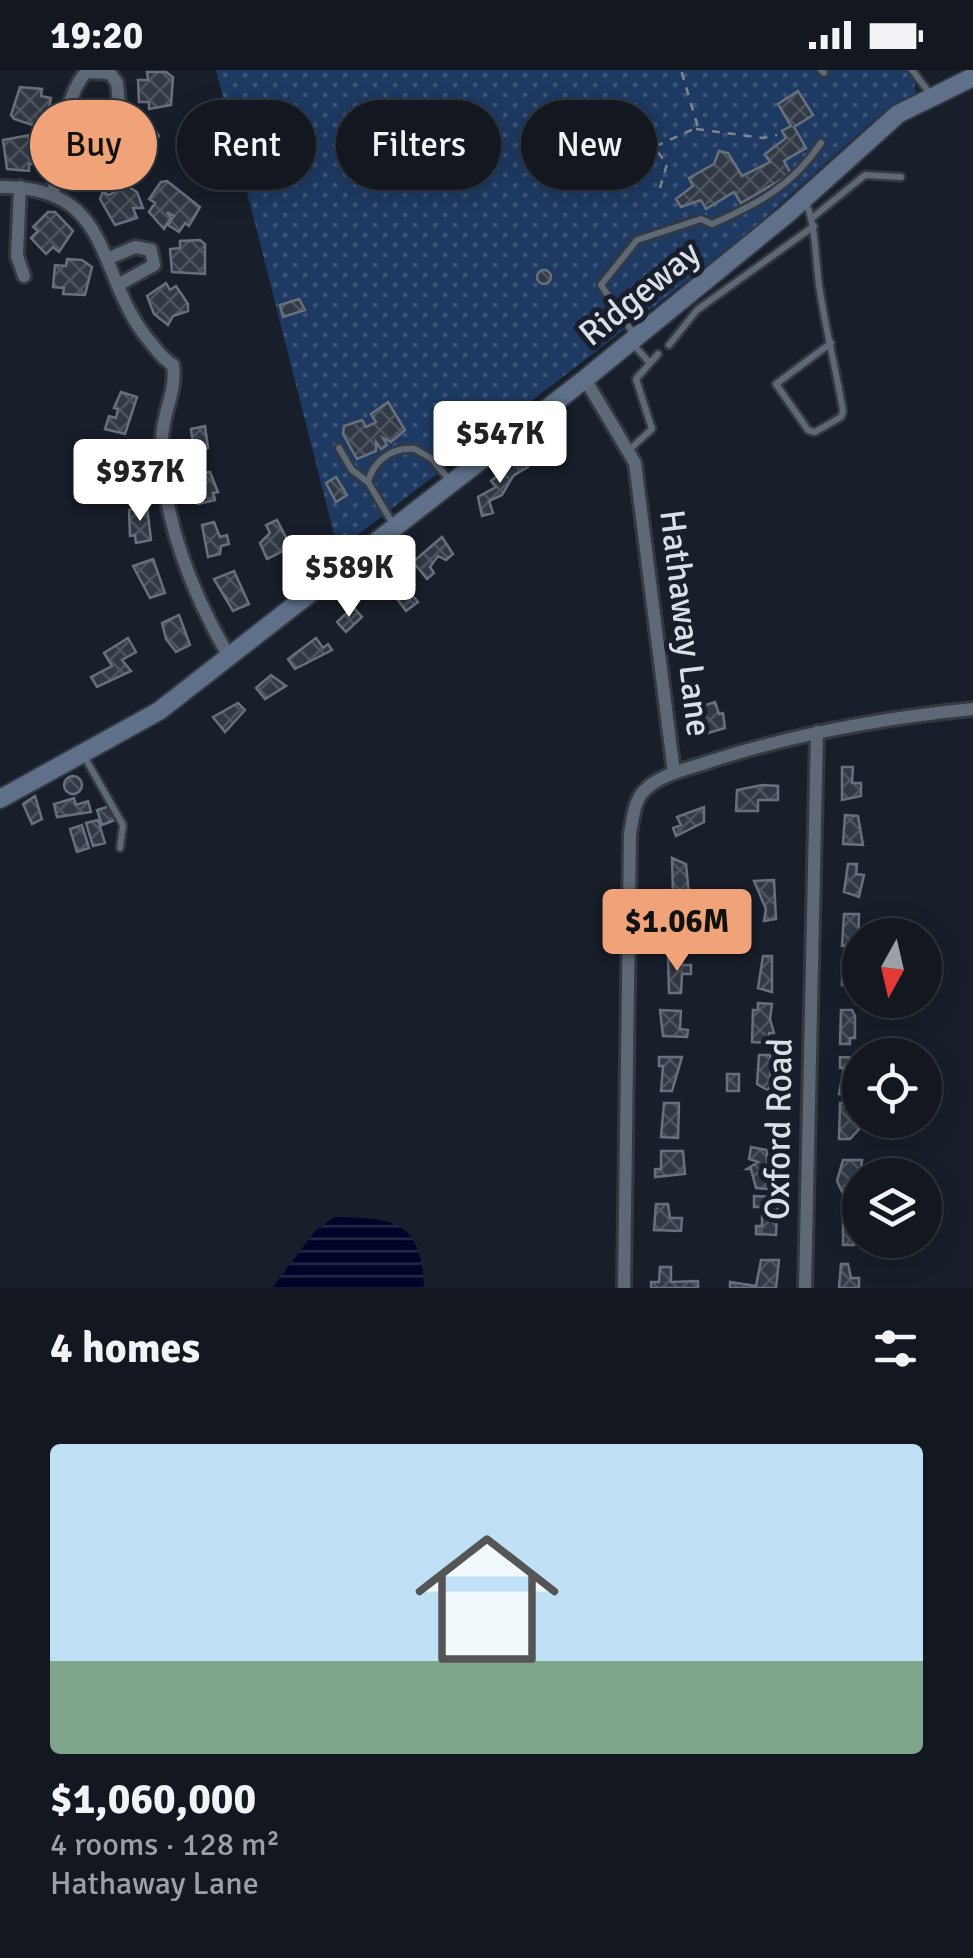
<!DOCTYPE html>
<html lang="en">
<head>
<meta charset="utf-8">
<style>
	:root { --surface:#121720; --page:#1f242d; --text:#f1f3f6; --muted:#9c9fa5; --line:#31363e; --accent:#f0a279 }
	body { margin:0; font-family:Signika,sans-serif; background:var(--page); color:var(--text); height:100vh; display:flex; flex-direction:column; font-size:38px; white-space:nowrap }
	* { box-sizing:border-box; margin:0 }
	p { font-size:32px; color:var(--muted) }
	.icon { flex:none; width:55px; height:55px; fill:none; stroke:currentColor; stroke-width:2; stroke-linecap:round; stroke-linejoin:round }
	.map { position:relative; height:1218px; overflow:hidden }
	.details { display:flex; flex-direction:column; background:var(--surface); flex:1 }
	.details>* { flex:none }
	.guide { position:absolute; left:30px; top:30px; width:915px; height:90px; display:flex; gap:20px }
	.needle { width:65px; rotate:188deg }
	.tools { position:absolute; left:842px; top:848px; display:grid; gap:20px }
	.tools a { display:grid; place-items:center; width:100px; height:100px; border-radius:50%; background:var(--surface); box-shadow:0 5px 25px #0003,0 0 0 2px var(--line); font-size:50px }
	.price { position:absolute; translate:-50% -85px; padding:0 22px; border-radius:10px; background:#fff; color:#222; font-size:32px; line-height:65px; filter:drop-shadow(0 2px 5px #0008) }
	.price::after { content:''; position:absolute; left:50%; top:60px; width:30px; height:22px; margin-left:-15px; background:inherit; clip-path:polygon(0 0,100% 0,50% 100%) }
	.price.current { background:var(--accent); color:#111 }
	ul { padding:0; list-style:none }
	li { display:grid; align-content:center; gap:20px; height:530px; padding:0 50px }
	li span { display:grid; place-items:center; height:310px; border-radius:10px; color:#555 }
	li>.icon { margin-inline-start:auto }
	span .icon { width:180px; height:180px; fill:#fffc; stroke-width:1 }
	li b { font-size:42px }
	h2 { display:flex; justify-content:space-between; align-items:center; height:120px; padding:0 50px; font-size:42px }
	.tag { padding:0 35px; border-radius:45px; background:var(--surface); box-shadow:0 5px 25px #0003,0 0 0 2px var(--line); font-size:35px; line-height:90px }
	.tag.current { background:var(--accent); color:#111 }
	.status { display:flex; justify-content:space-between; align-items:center; height:70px; padding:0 50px; background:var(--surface); direction:ltr }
	.status svg { height:28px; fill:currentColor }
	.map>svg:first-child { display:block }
</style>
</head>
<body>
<div class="status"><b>19:20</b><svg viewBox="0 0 49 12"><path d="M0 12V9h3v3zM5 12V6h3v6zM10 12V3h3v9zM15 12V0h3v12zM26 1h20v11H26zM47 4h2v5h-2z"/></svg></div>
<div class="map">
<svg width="973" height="1218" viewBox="0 0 973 1218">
	<defs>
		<pattern id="grass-dots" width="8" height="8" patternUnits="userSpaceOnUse" patternTransform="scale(2.5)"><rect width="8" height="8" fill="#1e3a63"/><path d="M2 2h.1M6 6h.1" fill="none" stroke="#3e5679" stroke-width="1.8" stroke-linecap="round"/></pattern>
		<pattern id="water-rules" width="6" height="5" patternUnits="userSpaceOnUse" patternTransform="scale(2.5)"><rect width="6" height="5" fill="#000428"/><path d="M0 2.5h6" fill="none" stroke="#252847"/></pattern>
		<pattern id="building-cross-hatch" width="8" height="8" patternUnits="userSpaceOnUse" patternTransform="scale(2.5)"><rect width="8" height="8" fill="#313944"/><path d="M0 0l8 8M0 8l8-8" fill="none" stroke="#4e555f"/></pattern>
	</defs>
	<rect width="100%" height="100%" fill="#181f2a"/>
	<path fill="url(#grass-dots)" d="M216,0H913L916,25L872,52L738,172L338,480Z"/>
	<path fill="url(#water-rules)" d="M334,1147C395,1148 421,1150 424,1218H272L315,1161Z"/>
	<path fill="url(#building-cross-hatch)" stroke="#68707d" stroke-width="2.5" d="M147,2H166L173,7L171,35L149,39V32H139L138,10H148Z
		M20,17L42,19L41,26L51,28L47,50L37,48L36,56L14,49L11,45Z
		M798,21L813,45L794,57L806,78L784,91L791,104L741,133L734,122L706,139L701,130L681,137L676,129L693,116L689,108L714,94L719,81L728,83L742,106L770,92L765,84L786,68L782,61L791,56L778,34Z
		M134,45L140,53L146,48L159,66L134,87L119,71L124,67L118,60Z
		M30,65L29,72H39L38,94H29V101L7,99L3,70Z
		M97,73L100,82L108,79L114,100L86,114L80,111L73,92L79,89L76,80Z
		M167,111L200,137L189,156L185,153L179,162L168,155L174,146L167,142L171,148L164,159L149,142L155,133L149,129L161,112Z
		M126,115L137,122L143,138H133L137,148L115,155L100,129L103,122L109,125Z
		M48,142H55L73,161L59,182L53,177L46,184L31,168L38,161L33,157Z
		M200,170L205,174V204L172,202L170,179L180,178V171Z
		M67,189L82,190L92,197L85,225L63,224L64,218L53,217L55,195L66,196Z
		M537 207a7 7 0 1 1 14 0a7 7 0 1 1-14 0Z
		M166,213L170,220L176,216L188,234V241L173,246L168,255L154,244L147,226Z
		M299,229L305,240L283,247L280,235Z
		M121,322L137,327L125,364L105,359L109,346L116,348L118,339L114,338Z
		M388,332L405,360L391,372L383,368L387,375L381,379L376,372V381L357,389L343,364L344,356L362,350L366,357L376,352L371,344Z
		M205,356L208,378L194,380L191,359Z
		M520,387L528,397L513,406L502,425L489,431L493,443L482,446L478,427L496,417L491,411Z
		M132,392L142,418L125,422L118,396Z
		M210,402L218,422L213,423L215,430L198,434L193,410L195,405Z
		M336,407L347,425L336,432L326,413Z
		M147,436L151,470L136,473L135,465L130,466L129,440Z
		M277,450L291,477L267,489L260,473L270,463L266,455Z
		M214,452L220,467L227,465L229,474L221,476L220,484L208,487L202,455Z
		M442,467L453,484L446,490L438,486L430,497L434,503L427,509L413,492Z
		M153,489L165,523L150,528L133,496Z
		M234,501L249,534L233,541L214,509Z
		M411,509L415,515L408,520L418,532L406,541L392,522Z
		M353,537L362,547L346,562L337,552Z
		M179,545L190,575L176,582L166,569L162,553Z
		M128,568L136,582L122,590L131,601L97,617L91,607L112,596L104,583Z
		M316,568L323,578L328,574L332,580L295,599L288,589Z
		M271,605L286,616L265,629L256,618Z
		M715,632L719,644L723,643L725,658L708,663L696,638Z
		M238,633L245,640L225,662L213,647Z
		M842,697H853L852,713H861V726L842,730Z
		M64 715a9 9 0 1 1 18 0a9 9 0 1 1-18 0Z
		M762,715L778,716V730H758V741H736L737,720Z
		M35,726L42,749L32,754L23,734Z
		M74,728L76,735L88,731L91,742L57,747L54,734Z
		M110,736L115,750L102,755L97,740Z
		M704,737V752L676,766L673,758L681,755L677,747Z
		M845,745L858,746L863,775L843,774Z
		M98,750L105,773L93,776L86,753Z
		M82,755L89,778L77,782L70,759Z
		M672,788L686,794L689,825L673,824Z
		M848,794H857L856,804L864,805L859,827L844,822Z
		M774,810L776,849L764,851L766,839L754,811Z
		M682,835L692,836V847H688L684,858L687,874H674L670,840H682Z
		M844,844H859L858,876H842Z
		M668,886L682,887V895H691V904H682L681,923H669Z
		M763,886H772V922L758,918Z
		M842,890L860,891L855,915H842Z
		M758,933L772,934L770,949L774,963H769L768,973L752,972L753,940H758Z
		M660,940L681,941L680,959L688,960L687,967L663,966Z
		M841,940H852L855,946V968H850V974H840Z
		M759,985H770L771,990L769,1021L757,1014Z
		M659,987H682L672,1021H661L663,996H659Z
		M840,987L860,988L858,1014H851V1025L839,1024L844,998H840Z
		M727,1004H739V1021H727Z
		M664,1033H679L678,1068L661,1067Z
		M840,1033H860V1058L850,1069H839Z
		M751,1077L767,1080V1096H772L767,1119L756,1118L751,1099H747L758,1092L749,1089Z
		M661,1081H683L685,1104L655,1107V1099H661Z
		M843,1090H862L858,1128H845L837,1111Z
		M754,1126L778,1127L776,1165L756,1164V1156H762V1137H754Z
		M656,1134H668L670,1148H682L681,1161L654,1160Z
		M843,1144L860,1149V1166H854V1175H843Z
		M761,1190H779L776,1218H730V1212L756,1216Z
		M841,1194H848L851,1208H859V1218H839Z
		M660,1197H671V1212L698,1211V1218H651V1212H659Z"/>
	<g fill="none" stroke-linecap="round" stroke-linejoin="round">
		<defs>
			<path id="lane" d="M821,0L824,3
				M912,0L931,25
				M805,129C816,157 815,185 819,215C825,257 836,299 843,341L841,347L815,362L808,360L776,314L831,273
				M812,148L865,105L901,107
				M635,266L601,215L637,170L701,149L712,154C759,133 792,116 821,73
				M631,272L649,292
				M669,275L697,240L814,156
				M339,378L352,400L368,412
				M629,380L652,359L636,309L658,284
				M393,454L368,412C374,390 392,377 415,379L432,389L451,412
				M84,686L123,755L120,778"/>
			<path id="street" d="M0,117C113,116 94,198 146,267C155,277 161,288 173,295C177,322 162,343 162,370C160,444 192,523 228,585
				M20,117L17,186L24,206
				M53,123C61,86 61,31 86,2L110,3L117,13L119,33L64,66
				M107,189L135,177L151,180L154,195L118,215
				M585,309L635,393L674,703
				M624,1218L630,763C633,749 634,730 645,720C660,704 688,699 708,692C794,664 883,648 973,639
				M805,1218L817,662"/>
			<path id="secondary" d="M0,729L159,641L585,309L787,144L898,44L973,7"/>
		</defs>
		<use href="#lane" stroke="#333841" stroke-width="11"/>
		<use href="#street" stroke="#333841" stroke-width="18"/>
		<use href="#secondary" stroke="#333841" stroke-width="22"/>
		<path stroke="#808690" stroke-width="2.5" stroke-dasharray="8 8" stroke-linecap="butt" d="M696,59L763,68L777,65
			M660,118L667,94L654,77L698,57L681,0"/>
		<use href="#lane" stroke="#5f6875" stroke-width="6"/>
		<use href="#street" stroke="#5f6875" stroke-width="12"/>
		<use href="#secondary" stroke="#5f708a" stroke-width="18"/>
	</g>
	<g text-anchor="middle" stroke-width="10" stroke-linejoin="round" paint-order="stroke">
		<g font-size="35" fill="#dbe0e8" stroke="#181f2a">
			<text transform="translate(639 223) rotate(-39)" y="12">Ridgeway</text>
			<text transform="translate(686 553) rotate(83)" y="12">Hathaway Lane</text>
			<text transform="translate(778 1059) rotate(-89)" y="12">Oxford Road</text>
		</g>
	</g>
</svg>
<div class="tools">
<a><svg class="needle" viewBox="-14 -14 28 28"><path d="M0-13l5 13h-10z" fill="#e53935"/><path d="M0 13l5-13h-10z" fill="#9c9fa5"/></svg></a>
<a><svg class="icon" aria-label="locate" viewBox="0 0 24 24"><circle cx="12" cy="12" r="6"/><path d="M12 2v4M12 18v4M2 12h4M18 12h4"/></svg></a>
<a><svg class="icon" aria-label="layers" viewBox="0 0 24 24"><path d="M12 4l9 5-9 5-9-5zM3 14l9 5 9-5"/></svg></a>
</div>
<b class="price" style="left:500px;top:416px">$547K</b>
<b class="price" style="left:140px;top:454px">$937K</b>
<b class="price" style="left:349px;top:550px">$589K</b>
<b class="price current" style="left:677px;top:904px">$1.06M</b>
<div class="guide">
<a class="tag current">Buy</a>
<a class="tag">Rent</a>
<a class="tag">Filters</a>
<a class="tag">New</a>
</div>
</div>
<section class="details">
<h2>4 homes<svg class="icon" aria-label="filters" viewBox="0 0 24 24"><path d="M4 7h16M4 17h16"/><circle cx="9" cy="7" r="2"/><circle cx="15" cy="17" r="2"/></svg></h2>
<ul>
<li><span style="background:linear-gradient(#bfe0f5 70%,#7fa58c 0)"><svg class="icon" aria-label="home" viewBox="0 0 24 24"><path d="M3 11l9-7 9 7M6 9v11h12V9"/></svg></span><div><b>$1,060,000</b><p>4 rooms · 128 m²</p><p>Hathaway Lane</p></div></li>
</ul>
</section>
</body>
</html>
